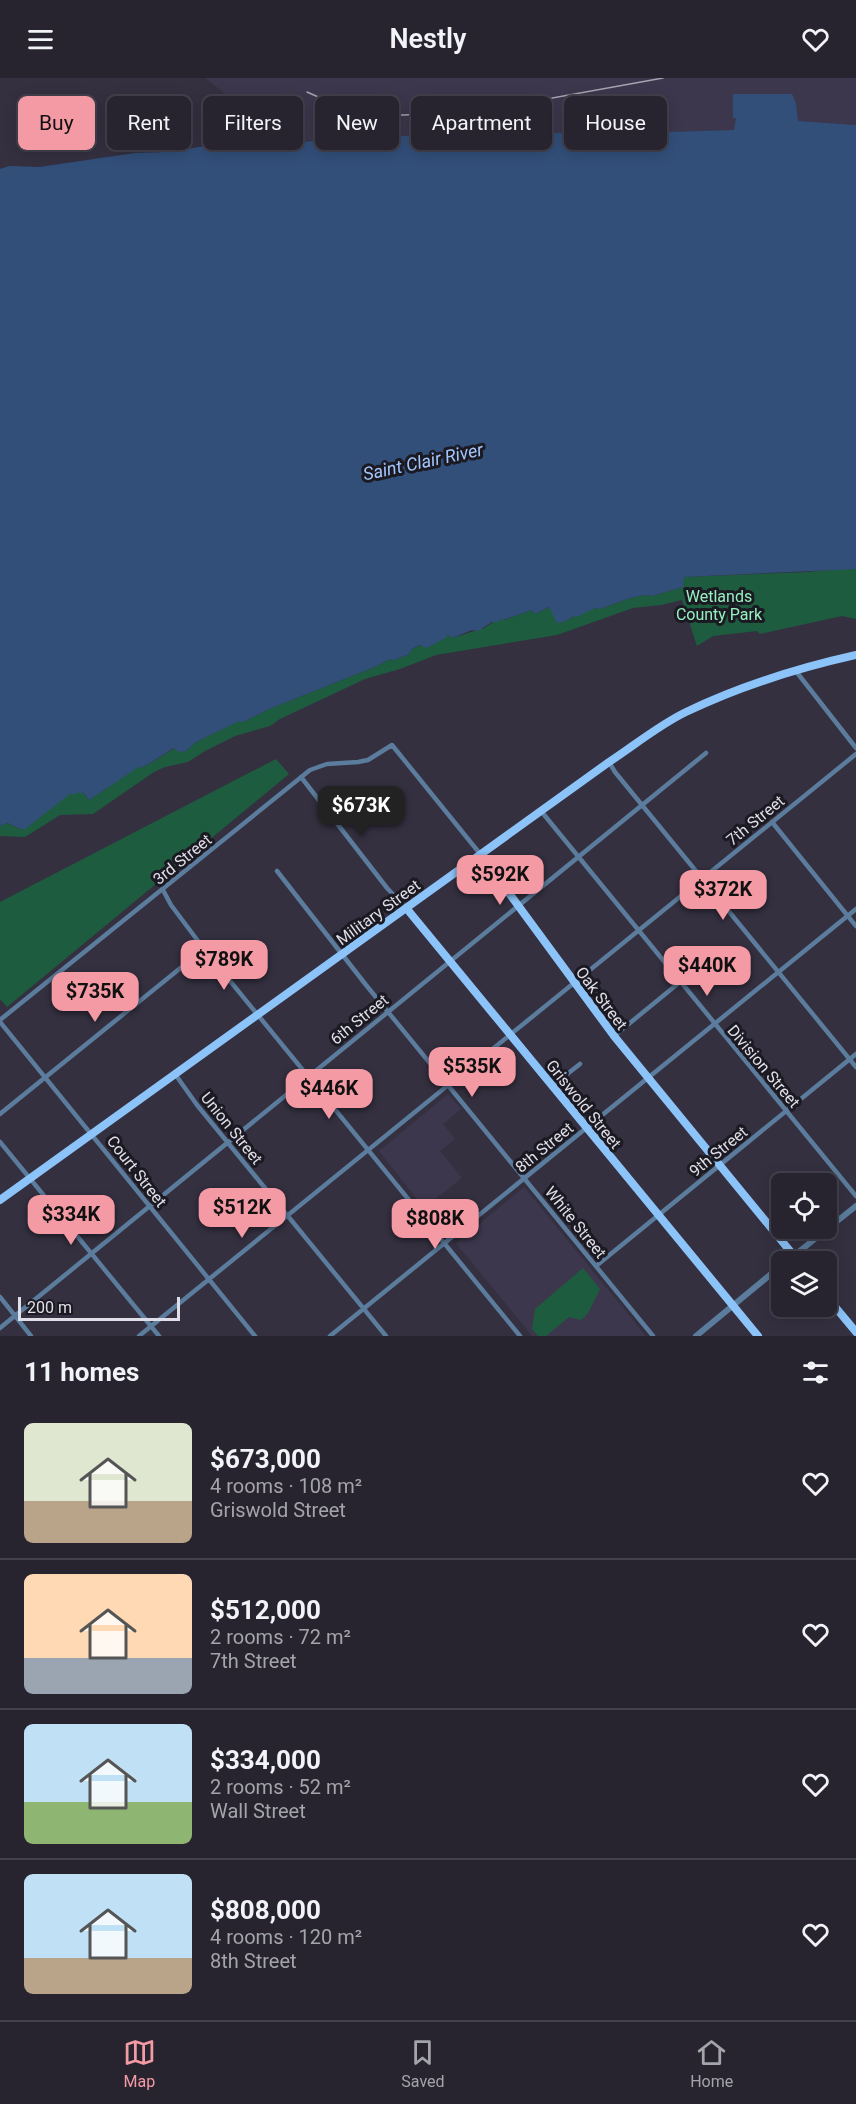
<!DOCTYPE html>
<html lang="en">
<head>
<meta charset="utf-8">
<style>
	:root { --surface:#272430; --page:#2f2c38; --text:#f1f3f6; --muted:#a4a4ab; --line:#43414c; --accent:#f49aa5 }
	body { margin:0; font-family:Roboto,sans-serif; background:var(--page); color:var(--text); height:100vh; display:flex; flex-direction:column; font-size:22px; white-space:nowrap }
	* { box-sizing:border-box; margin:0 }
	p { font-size:20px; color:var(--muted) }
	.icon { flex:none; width:33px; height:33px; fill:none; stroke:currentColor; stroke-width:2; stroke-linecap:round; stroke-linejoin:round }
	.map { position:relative; height:1258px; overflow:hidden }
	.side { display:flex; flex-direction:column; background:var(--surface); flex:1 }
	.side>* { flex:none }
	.banner { position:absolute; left:18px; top:18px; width:820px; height:54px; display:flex; gap:12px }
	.fabs { position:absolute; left:771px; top:1095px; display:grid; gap:12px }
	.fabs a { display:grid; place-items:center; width:66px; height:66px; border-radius:9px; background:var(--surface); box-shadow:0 3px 15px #0003,0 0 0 2px var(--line); font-size:30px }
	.scale { position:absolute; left:18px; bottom:15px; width:162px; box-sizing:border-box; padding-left:6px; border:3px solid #e0dee8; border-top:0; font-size:16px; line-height:21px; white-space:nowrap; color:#e0dee8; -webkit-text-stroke:4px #1b1921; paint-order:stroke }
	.price { position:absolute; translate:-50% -51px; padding:0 14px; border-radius:12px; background:var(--accent); color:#111; font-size:20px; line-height:39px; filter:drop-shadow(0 2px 3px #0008) }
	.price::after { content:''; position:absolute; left:50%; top:36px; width:18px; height:14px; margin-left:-9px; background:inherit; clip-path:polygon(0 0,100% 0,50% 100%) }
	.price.on { background:#222; color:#fff }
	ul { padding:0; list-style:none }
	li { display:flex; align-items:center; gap:18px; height:150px; padding:0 24px }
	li+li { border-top:2px solid var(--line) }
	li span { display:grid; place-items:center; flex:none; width:168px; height:120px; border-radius:9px; color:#555 }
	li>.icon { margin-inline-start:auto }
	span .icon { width:72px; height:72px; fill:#fffc; stroke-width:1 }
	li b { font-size:26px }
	h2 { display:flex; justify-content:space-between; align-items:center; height:72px; padding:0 24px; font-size:26px }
	.pill { padding:0 21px; border-radius:9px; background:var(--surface); box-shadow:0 3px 15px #0003,0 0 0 2px var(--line); font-size:21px; line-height:54px }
	.pill.on { background:var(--accent); color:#111 }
	header { display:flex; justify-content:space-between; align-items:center; height:78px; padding:0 24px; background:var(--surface); font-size:27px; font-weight:600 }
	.dock { display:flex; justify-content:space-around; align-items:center; height:84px; border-top:2px solid var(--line); background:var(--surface); font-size:16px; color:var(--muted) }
	.dock a { display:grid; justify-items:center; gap:3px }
	.dock .on { color:var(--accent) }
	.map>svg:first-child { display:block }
</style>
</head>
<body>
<header><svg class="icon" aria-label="menu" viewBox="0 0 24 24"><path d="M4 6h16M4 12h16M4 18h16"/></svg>Nestly<svg class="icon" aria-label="heart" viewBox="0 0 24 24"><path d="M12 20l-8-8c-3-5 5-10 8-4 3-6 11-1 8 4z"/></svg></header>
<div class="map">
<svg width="856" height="1258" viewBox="0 0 856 1258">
	<rect width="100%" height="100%" fill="#343040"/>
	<path fill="#3d374d" d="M205,0H856V47L797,43L796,26L734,16L733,39L736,40L735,52L663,54L661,48L608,54L392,58L288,64Z
		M448,1016L461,1031L443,1046L455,1061L440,1073L462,1100L424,1130L379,1073Z
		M524,1109L646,1258H532L456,1165Z"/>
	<path fill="#1e5c40" d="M851,490L856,491V541L842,538L760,556L757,553L713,558L697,568L682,522L661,527L633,530L557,557L436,577L400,591L365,601L280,641L270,648L235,658L205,673L188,684L165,689L154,694L93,736L60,737L25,759L0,758V748L6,745L21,751L71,714H83L89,722L140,687L142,690L175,670L186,673L196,664L240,642L243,644L269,631L377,588L390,581L394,582L408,577L412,571L447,556L452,560L484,550L500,540L504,542L532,532L535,536L550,529L561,543H566C571,539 587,533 595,530L600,531L630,520L645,517L652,518L683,509V499L807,494Z
		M276,681L289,696L7,929L0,921V824Z
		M583,1190L600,1211L588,1235L581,1242L569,1239L546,1258H538L532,1251L535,1231Z"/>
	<path fill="#324f7a" d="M733,16H792L796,26L798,43L856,47V491L684,499L683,509L652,518L645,517L630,520L600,531L595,530L579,538L572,539L566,543L557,545L549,529L535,536L532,532L503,542L500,541L498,544H492L478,553L472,552L452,560L447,556V559L427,570L420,567L412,571L408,577L394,582L390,581L377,588L269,631L243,644L239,643L196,664L186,673L179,674L174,670L142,690L140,688L89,722L83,714L80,716L78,714L73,717L71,715L25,751H21L7,745L0,748V91L9,88L39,89L135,75L166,74L232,64L233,68L392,58L607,54L609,50L661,48L663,54L734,52L736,40H733Z"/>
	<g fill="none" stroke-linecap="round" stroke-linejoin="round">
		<path stroke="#5b7c9c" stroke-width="4.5" d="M795,592L856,670
			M609,684L615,694L856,989
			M301,699L387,810L407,831
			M541,733L856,1118
			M772,744L856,848
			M277,793L366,907L653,1258
			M163,812L171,827L204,871L520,1258
			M0,942L310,692L327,686L358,684L368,682L392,667L481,777
			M0,944L255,1258
			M614,958L680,904
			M175,996L197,1027L386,1258
			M552,1008L580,986
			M0,1036L204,871
			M0,1064L159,1258
			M596,1188L856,976
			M0,1219L31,1258
			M0,1250L706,675
			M139,1258L856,676
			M330,1258L856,831"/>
		<path stroke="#5b7c9c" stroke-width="6" d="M786,1184L856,1128
			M696,1258L782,1187"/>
		<path stroke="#8cc3f8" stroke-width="8" d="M481,777L614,958L799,1184
			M407,831L758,1258
			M0,1122L609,684C635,667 659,647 686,634C740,608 798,590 856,577
			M826,1218L856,1254"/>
		<path stroke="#a6a4b0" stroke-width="1.5" d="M307,14L352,34L376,37H405L502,29L663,0"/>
	</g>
	<g text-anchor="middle" stroke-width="6" stroke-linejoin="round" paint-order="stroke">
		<g font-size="16" fill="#96f0c1" stroke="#1b1921">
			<text x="719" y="524">Wetlands<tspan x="719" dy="18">County Park</tspan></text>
		</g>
		<g font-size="16" fill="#e0dee8" stroke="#1b1921">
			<text transform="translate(755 742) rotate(-39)" y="6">7th Street</text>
			<text transform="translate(182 781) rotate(-39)" y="6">3rd Street</text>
			<text transform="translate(378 834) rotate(-36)" y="6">Military Street</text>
			<text transform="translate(602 920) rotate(53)" y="6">Oak Street</text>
			<text transform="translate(359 941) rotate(-39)" y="6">6th Street</text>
			<text transform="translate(764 988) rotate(50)" y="6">Division Street</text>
			<text transform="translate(584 1026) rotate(51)" y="6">Griswold Street</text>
			<text transform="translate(232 1050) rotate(51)" y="6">Union Street</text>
			<text transform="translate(544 1069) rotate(-39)" y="6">8th Street</text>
			<text transform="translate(718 1073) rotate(-39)" y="6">9th Street</text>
			<text transform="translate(137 1093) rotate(52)" y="6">Court Street</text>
			<text transform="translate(576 1144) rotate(51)" y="6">White Street</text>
		</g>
		<g font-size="18" font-style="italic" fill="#a2c7fe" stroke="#1b1921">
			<text transform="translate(423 384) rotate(-12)" y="6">Saint Clair River</text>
		</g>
	</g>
</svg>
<div class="fabs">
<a><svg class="icon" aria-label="locate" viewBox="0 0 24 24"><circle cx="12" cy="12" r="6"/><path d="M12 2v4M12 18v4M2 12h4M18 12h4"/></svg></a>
<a><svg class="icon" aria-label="layers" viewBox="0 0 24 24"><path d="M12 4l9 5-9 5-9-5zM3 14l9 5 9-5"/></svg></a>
</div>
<div class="scale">200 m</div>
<b class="price on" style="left:361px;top:759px">$673K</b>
<b class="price" style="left:500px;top:828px">$592K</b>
<b class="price" style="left:723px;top:843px">$372K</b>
<b class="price" style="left:224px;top:913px">$789K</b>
<b class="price" style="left:707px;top:919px">$440K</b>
<b class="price" style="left:95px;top:945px">$735K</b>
<b class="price" style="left:472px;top:1020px">$535K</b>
<b class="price" style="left:329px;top:1042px">$446K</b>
<b class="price" style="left:242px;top:1161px">$512K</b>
<b class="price" style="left:71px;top:1168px">$334K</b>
<b class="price" style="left:435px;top:1172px">$808K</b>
<div class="banner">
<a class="pill on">Buy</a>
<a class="pill">Rent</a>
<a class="pill">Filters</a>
<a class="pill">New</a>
<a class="pill">Apartment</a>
<a class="pill">House</a>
</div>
</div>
<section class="side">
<h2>11 homes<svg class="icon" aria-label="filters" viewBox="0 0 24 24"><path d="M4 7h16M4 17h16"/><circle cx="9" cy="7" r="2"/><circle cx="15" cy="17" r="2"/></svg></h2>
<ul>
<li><span style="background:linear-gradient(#dfe7d0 65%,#b9a48a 0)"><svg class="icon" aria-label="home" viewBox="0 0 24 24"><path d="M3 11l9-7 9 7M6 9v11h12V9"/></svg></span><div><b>$673,000</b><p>4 rooms · 108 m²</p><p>Griswold Street</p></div><svg class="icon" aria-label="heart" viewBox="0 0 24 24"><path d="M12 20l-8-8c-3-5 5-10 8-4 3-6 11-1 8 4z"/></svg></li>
<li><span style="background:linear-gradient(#ffd9b3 70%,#9aa5b1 0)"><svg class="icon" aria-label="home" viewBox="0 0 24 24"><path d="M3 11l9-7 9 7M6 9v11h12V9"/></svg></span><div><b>$512,000</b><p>2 rooms · 72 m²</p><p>7th Street</p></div><svg class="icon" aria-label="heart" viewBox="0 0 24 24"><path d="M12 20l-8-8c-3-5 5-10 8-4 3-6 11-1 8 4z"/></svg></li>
<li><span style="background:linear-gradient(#bfe0f5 65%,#8fb573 0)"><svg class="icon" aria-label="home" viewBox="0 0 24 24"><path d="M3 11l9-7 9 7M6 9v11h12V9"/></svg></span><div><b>$334,000</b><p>2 rooms · 52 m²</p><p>Wall Street</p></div><svg class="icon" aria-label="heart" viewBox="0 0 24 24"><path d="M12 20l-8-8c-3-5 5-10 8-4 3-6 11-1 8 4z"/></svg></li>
<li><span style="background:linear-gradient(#bfe0f5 70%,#b9a48a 0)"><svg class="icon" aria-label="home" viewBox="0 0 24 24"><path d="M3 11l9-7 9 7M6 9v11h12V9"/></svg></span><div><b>$808,000</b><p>4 rooms · 120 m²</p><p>8th Street</p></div><svg class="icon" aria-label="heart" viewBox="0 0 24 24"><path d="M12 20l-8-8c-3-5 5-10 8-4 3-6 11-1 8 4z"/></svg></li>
</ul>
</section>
<nav class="dock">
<a class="on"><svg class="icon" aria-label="map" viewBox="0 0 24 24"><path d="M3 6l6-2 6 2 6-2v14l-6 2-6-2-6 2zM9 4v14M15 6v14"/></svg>Map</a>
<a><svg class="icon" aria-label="saved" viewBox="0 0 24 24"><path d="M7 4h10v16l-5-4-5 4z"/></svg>Saved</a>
<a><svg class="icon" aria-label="home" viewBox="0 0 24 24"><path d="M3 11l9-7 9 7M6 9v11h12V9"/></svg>Home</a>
</nav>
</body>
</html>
